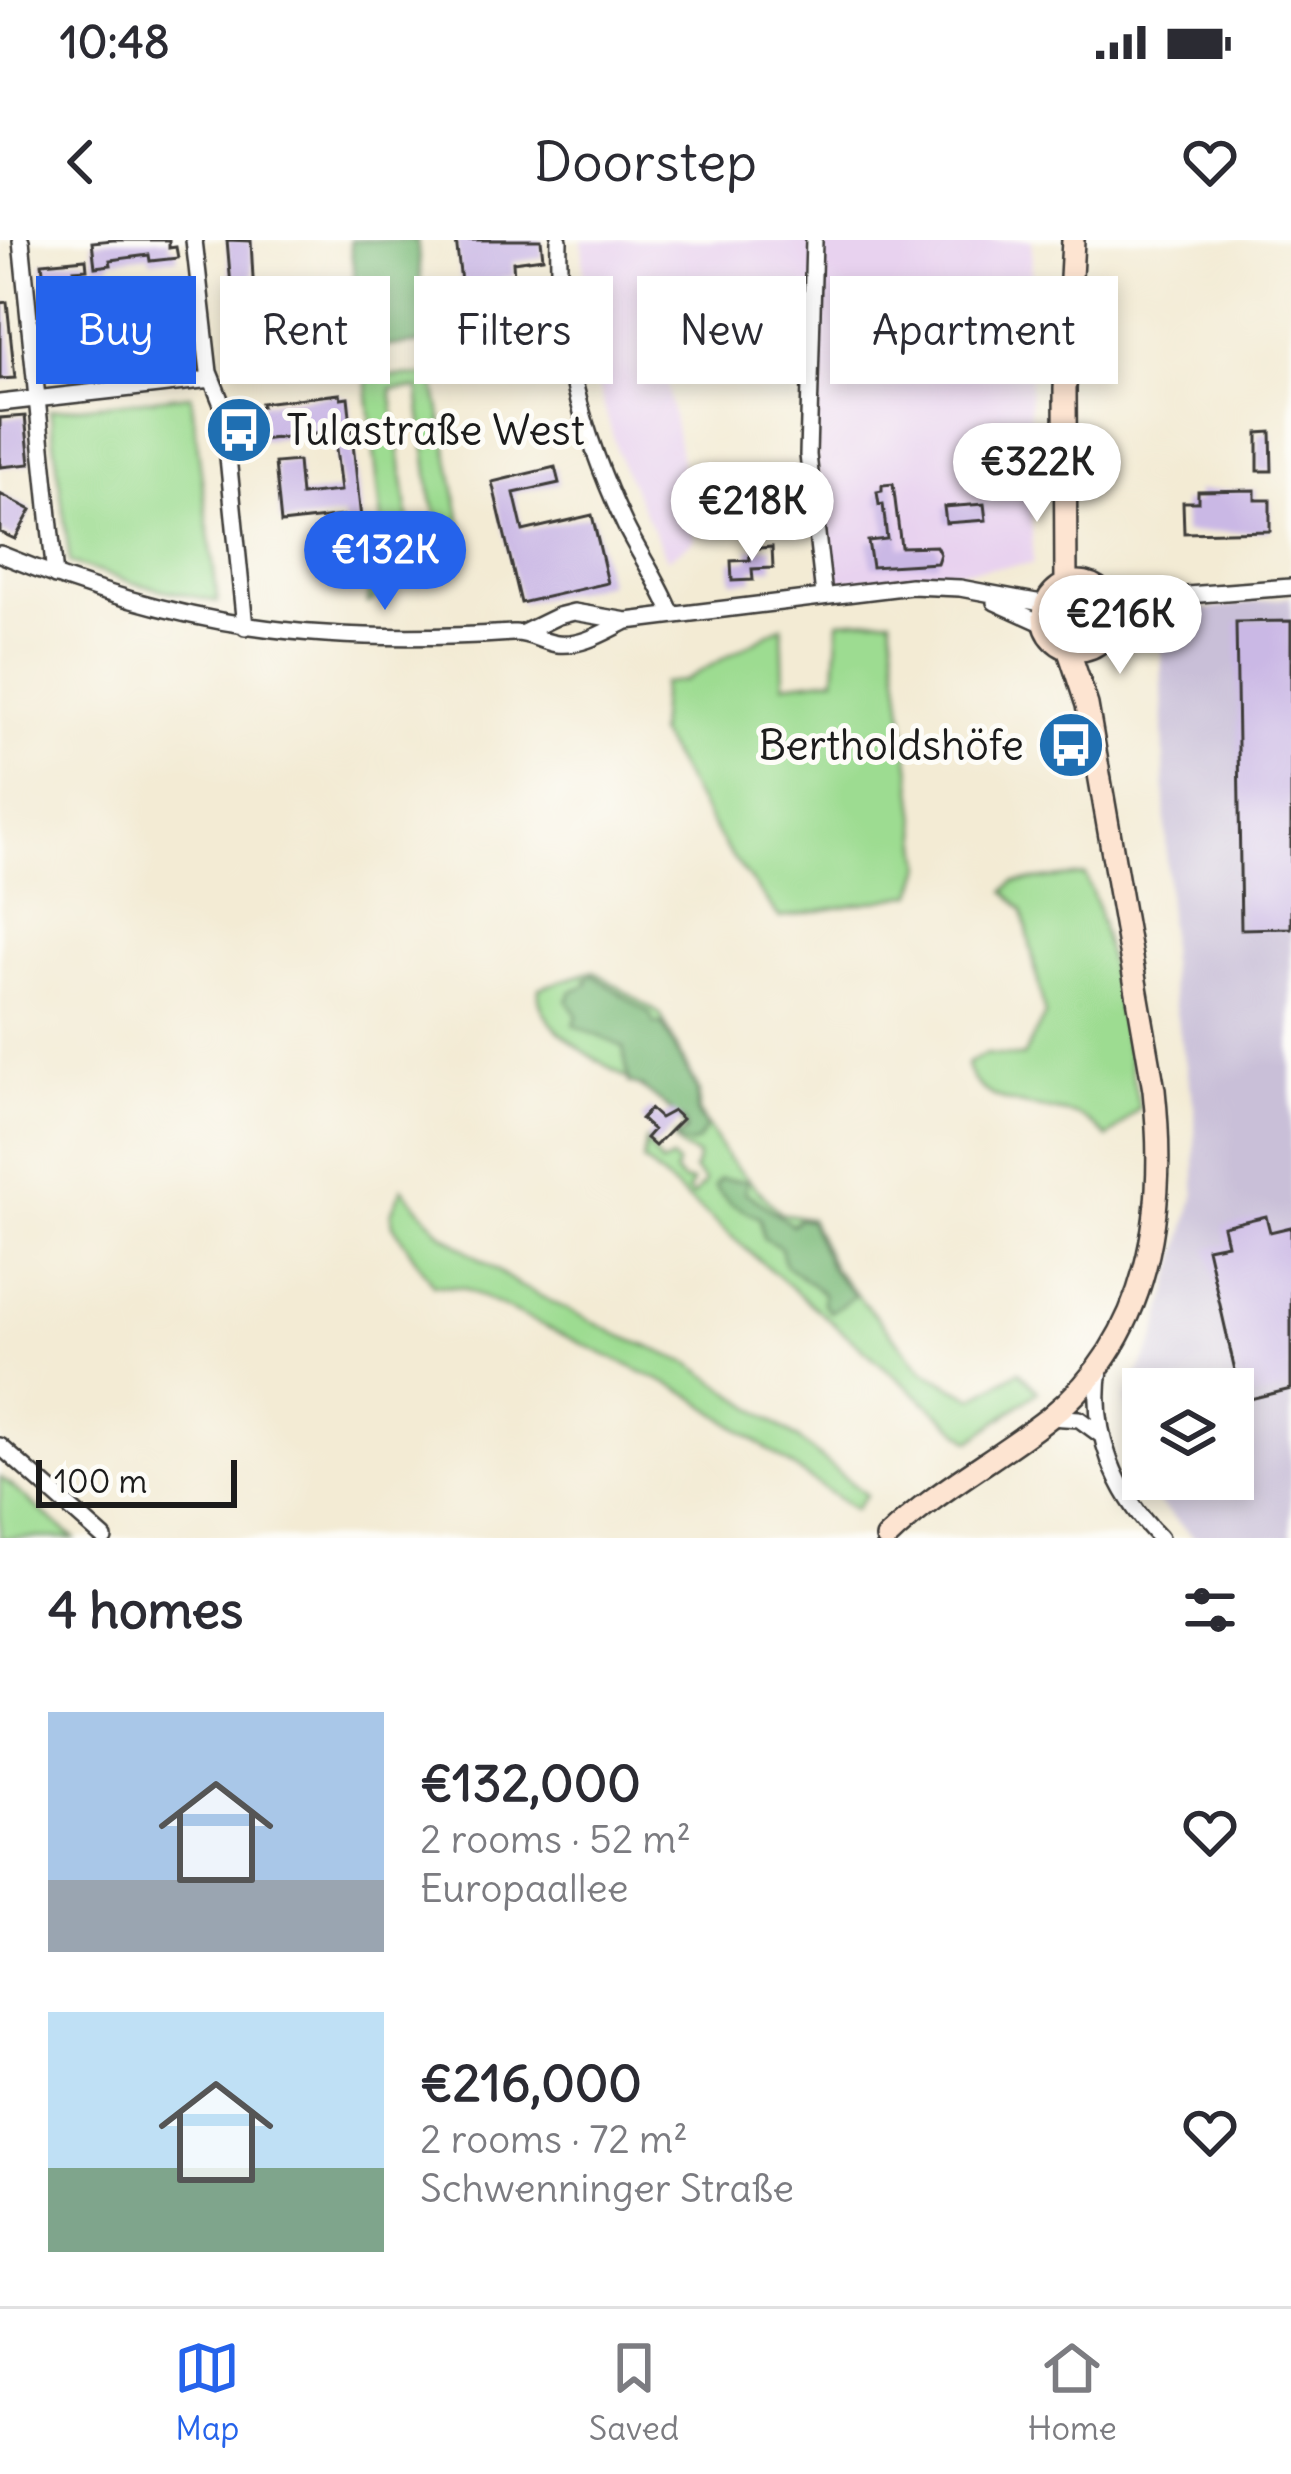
<!DOCTYPE html>
<html lang="en">
<head>
<meta charset="utf-8">
<style>
	:root { --surface:#fff; --page:#f2f2f3; --text:#2b2b33; --muted:#7c7c81; --line:#e1e1e2; --accent:#2563eb }
	body { margin:0; font-family:Delius,sans-serif; background:var(--page); color:var(--text); height:100vh; display:flex; flex-direction:column; font-size:45px; white-space:nowrap }
	* { box-sizing:border-box; margin:0 }
	p { font-size:39px; color:var(--muted) }
	.icon { flex:none; width:66px; height:66px; fill:none; stroke:currentColor; stroke-width:2; stroke-linecap:round; stroke-linejoin:round }
	.map { position:relative; height:1298px; overflow:hidden }
	.details { display:flex; flex-direction:column; background:var(--surface); flex:1 }
	.details>* { flex:none }
	.top-card { position:absolute; left:36px; top:36px; width:1221px; height:108px; display:flex; gap:24px }
	.buttons { position:absolute; left:1122px; top:1128px; display:grid; gap:24px }
	.buttons a { display:grid; place-items:center; width:132px; height:132px; border-radius:0px; background:var(--surface); box-shadow:0 6px 18px #0003; font-size:60px }
	.scale { position:absolute; left:36px; bottom:30px; width:201px; box-sizing:border-box; padding-left:12px; border:6px solid #1c1c1c; border-top:0; font-size:33px; line-height:42px; white-space:nowrap; color:#1c1c1c; -webkit-text-stroke:9px #fdfcf7; paint-order:stroke }
	.price { position:absolute; translate:-50% -102px; padding:0 27px; border-radius:42px; background:#fff; color:#222; font-size:39px; line-height:78px; filter:drop-shadow(0 3px 6px #0008) }
	.price::after { content:''; position:absolute; left:50%; top:72px; width:36px; height:27px; margin-left:-18px; background:inherit; clip-path:polygon(0 0,100% 0,50% 100%) }
	.price.on { background:var(--accent); color:#fff }
	ul { padding:0; list-style:none }
	li { display:flex; align-items:center; gap:36px; height:300px; padding:0 48px }
	li span { display:grid; place-items:center; flex:none; width:336px; height:240px; border-radius:0px; color:#555 }
	li>.icon { margin-inline-start:auto }
	span .icon { width:144px; height:144px; fill:#fffc; stroke-width:1 }
	li b { font-size:51px }
	h2 { display:flex; justify-content:space-between; align-items:center; height:144px; padding:0 48px; font-size:51px }
	.pill { padding:0 42px; border-radius:0px; background:var(--surface); box-shadow:0 6px 18px #0003; font-size:42px; line-height:108px }
	.pill.on { background:var(--accent); color:#fff }
	.status { display:flex; justify-content:space-between; align-items:center; height:84px; padding:0 60px; background:var(--surface); direction:ltr }
	.status svg { height:33px; fill:currentColor }
	header { display:flex; justify-content:space-between; align-items:center; height:156px; padding:0 48px; background:var(--surface); font-size:54px; font-weight:600 }
	.menu { display:flex; justify-content:space-around; align-items:center; height:168px; border-top:3px solid var(--line); background:var(--surface); font-size:33px; color:var(--muted) }
	.menu a { display:grid; justify-items:center; gap:6px }
	.menu .on { color:var(--accent) }
	.map>svg:first-child { display:block }
</style>
</head>
<body>
<div class="status"><b>10:48</b><svg viewBox="0 0 49 12"><path d="M0 12V9h3v3zM5 12V6h3v6zM10 12V3h3v9zM15 12V0h3v12zM26 1h20v11H26zM47 4h2v5h-2z"/></svg></div>
<header><svg class="icon" aria-label="back" viewBox="0 0 24 24"><path d="M15 5l-7 7 7 7"/></svg>Doorstep<svg class="icon" aria-label="heart" viewBox="0 0 24 24"><path d="M12 20l-8-8c-3-5 5-10 8-4 3-6 11-1 8 4z"/></svg></header>
<div class="map">
<svg width="1291" height="1298" viewBox="0 0 1291 1298">
	<rect width="100%" height="100%" fill="#fdfcf7"/>
	<filter id="ink" filterUnits="userSpaceOnUse"><feTurbulence type="fractalNoise" baseFrequency=".00833" numOctaves="2"/><feDisplacementMap in="SourceGraphic" scale="24" xChannelSelector="R" yChannelSelector="G"/><feConvolveMatrix kernelMatrix="1 2 1 2 8 2 1 2 1" color-interpolation-filters="sRGB"/></filter>
	<filter id="wash" filterUnits="userSpaceOnUse"><feTurbulence type="fractalNoise" baseFrequency=".004" numOctaves="4" result="noise"/><feDisplacementMap in="SourceGraphic" scale="48" xChannelSelector="R" yChannelSelector="G"/><feGaussianBlur stdDeviation="2.7" result="paint"/><feColorMatrix in="noise" values="0 0 0 0 0 0 0 0 0 0 0 0 0 0 0 0 0 1.4 0 .05"/><feComposite in="paint" operator="in"/></filter>
	<g filter="url(#wash)">
		<rect width="100%" height="100%" fill="#f3ebd4"/>
		<path fill="#e8d2ef" d="M582,0H1032L1029,203L1033,324L822,343L810,102L662,113L695,300L667,319L621,223L589,117Z"/>
		<path fill="#c9bfd8" fill-rule="evenodd" d="M1291,357V1298H1194L1136,1241L1125,1159L1154,1103L1195,954V871L1170,743L1160,376ZM1143,1149H1233V1239H1143Z"/>
		<path fill="#9ddc91" stroke="#5c7c56" stroke-width="3" d="M433,135L464,297V319L455,324L431,259L418,149H391L416,337L368,363V332L385,310L366,137Z
			M191,155L218,362L137,344L70,323L50,170Z
			M891,378L923,626L914,654L780,678L726,609L658,493L662,443L683,441L782,386L784,444L835,438L839,381Z
			M1085,635L1098,668L1139,868L1108,898C1098,890 1087,878 1076,875C1041,865 975,868 967,824L985,814L1023,817L1045,775L1023,670L1005,651L1013,642Z
			M594,731L660,774L699,850V872L726,916L780,973L810,978L834,1029L924,1131L974,1158L1019,1131L1038,1151L971,1201L643,921L646,901L661,924L672,919L677,924L675,933L683,941L692,942L688,951L693,956L705,942L694,930L698,916C688,912 677,908 674,897L685,891C679,848 531,809 539,748Z
			M402,948L441,993L520,1046L619,1095L691,1124L798,1199L866,1255L854,1270L689,1154L463,1048L433,1045L393,985L391,973Z
			M0,1237L74,1298H0Z"/>
		<path fill="#7ebc7b" stroke="#4d6c4c" stroke-width="3" d="M350,0H417L427,103L362,108Z
			M593,735L649,773L655,784H662L697,850V874L706,887L697,902L689,905L674,900L686,891L685,882L641,846L629,843L623,807L574,785L577,776L567,761L572,751L588,744L586,740Z
			M720,939L747,941L745,952L792,985L799,979L809,980L832,1031L855,1056L830,1072L823,1063V1053L785,1025L781,1008L763,998L760,978L730,963L714,946Z"/>
		<g id="blocks">
			<path fill="#cab8e5" d="M113,0H169V8L176,7L178,18L150,21L149,15L110,20L111,25L95,27L92,2Z
				M227,0L251,1L257,113L237,115Z
				M456,0H541L543,18L513,22L514,37L502,38L503,53L463,58Z
				M86,19L87,29L74,30L80,80L88,79L90,90L78,91L82,130L55,133L42,23Z
				M125,50H142L143,55L174,52L175,72L156,73V69L100,76L98,53Z
				M7,62L15,138L0,139V63Z
				M179,95V99L185,98L187,110L180,111L181,115L101,125L99,101Z
				M340,154L341,158L348,157L362,288L345,290L343,276L281,283L275,223L298,221L301,255L341,251L334,192L259,200L255,167L262,166L261,163Z
				M25,176L30,224L0,227V178Z
				M1271,192L1272,231H1258V193Z
				M555,227L559,243L514,253L523,291L592,275L608,343L521,363L492,242Z
				M893,244L901,307L936,306L940,314L937,323L872,327L868,301L887,299L883,264L879,265L877,252L882,251V245Z
				M1255,250V260H1270V291L1184,293L1183,262H1198V251Z
				M0,254L31,270L15,299L0,292Z
				M984,264L986,280L946,283L944,267Z
				M772,307L773,328L752,329L753,340L732,341L731,321L750,320L749,309Z
				M1291,381V688L1241,689L1236,382Z
				M650,869L660,878L673,871L682,879L655,906L646,898L653,890L641,879Z
				M1266,976L1270,992L1291,987V1149L1242,1161L1207,1008L1227,1004L1223,986Z"/>
		</g>
	</g>
	<g filter="url(#ink)">
		<use href="#blocks" fill-opacity="0" stroke="#3c3b38" stroke-width="3"/>
		<g fill="none" stroke-linecap="round" stroke-linejoin="round">
			<defs>
				<path id="street" d="M21,0L55,336
					M194,0L209,132L223,167L245,387
					M559,0C556,100 583,196 625,285C640,316 660,343 672,375
					M814,0L808,215L824,355
					M0,163L211,139
					M0,314C180,388 319,406 513,393C529,392 542,402 557,404C582,407 606,391 627,381
					M1109,361L1291,347
					M995,362L1046,385
					M1111,382L1161,362
					M523,393L558,376L574,372L627,381L911,346L960,348L1047,364
					M1100,1129C1090,1192 1116,1254 1160,1298
					M1050,1177L1079,1179L1101,1195
					M0,1206L104,1298"/>
				<path id="secondary" d="M1044 376a34 34 0 1 1 68 0a34 34 0 1 1-68 0Z
					M1066,345L1065,149L1073,0
					M887,1298C936,1250 997,1219 1050,1177C1151,1096 1167,971 1154,850L1087,465L1068,408"/>
			</defs>
			<use href="#street" stroke="#3c3b38" stroke-width="20"/>
			<use href="#secondary" stroke="#3c3b38" stroke-width="26"/>
			<use href="#street" stroke="#fff" stroke-width="15"/>
			<use href="#secondary" stroke="#fde4d1" stroke-width="21"/>
		</g>
	</g>
	<defs>
		<symbol id="bus-disc" viewBox="-11 -11 22 22"><circle r="9.5" fill="#1f6fb2" stroke="#fdfcf7"/><path d="M-5-6H5V4H4V6H2V4H-2V6H-4V4H-5ZM-3.5-4V0h7V-4ZM-3.5 1.2v1.5H-2V1.2ZM2 1.2v1.5H3.5V1.2Z" fill="#fff"/></symbol>
	</defs>
	<g fill-rule="evenodd">
		<use href="#bus-disc" x="201" y="152" width="76" height="76"/>
		<use href="#bus-disc" x="1033" y="467" width="76" height="76"/>
	</g>
	<g text-anchor="middle" stroke-width="10" stroke-linejoin="round" paint-order="stroke">
		<g font-size="42" fill="#1c1c1c" stroke="#fdfcf7" text-anchor="start">
			<text x="286" y="205">Tulastraße West</text>
			<text x="1024" y="520" text-anchor="end">Bertholdshöfe</text>
		</g>
	</g>
</svg>
<div class="buttons">
<a><svg class="icon" aria-label="layers" viewBox="0 0 24 24"><path d="M12 4l9 5-9 5-9-5zM3 14l9 5 9-5"/></svg></a>
</div>
<div class="scale">100 m</div>
<b class="price" style="left:1037px;top:285px">€322K</b>
<b class="price" style="left:752px;top:324px">€218K</b>
<b class="price on" style="left:385px;top:373px">€132K</b>
<b class="price" style="left:1120px;top:437px">€216K</b>
<div class="top-card">
<a class="pill on">Buy</a>
<a class="pill">Rent</a>
<a class="pill">Filters</a>
<a class="pill">New</a>
<a class="pill">Apartment</a>
</div>
</div>
<section class="details">
<h2>4 homes<svg class="icon" aria-label="filters" viewBox="0 0 24 24"><path d="M4 7h16M4 17h16"/><circle cx="9" cy="7" r="2"/><circle cx="15" cy="17" r="2"/></svg></h2>
<ul>
<li><span style="background:linear-gradient(#a9c7e8 70%,#9aa5b1 0)"><svg class="icon" aria-label="home" viewBox="0 0 24 24"><path d="M3 11l9-7 9 7M6 9v11h12V9"/></svg></span><div><b>€132,000</b><p>2 rooms · 52 m²</p><p>Europaallee</p></div><svg class="icon" aria-label="heart" viewBox="0 0 24 24"><path d="M12 20l-8-8c-3-5 5-10 8-4 3-6 11-1 8 4z"/></svg></li>
<li><span style="background:linear-gradient(#bfe0f5 65%,#7fa58c 0)"><svg class="icon" aria-label="home" viewBox="0 0 24 24"><path d="M3 11l9-7 9 7M6 9v11h12V9"/></svg></span><div><b>€216,000</b><p>2 rooms · 72 m²</p><p>Schwenninger Straße</p></div><svg class="icon" aria-label="heart" viewBox="0 0 24 24"><path d="M12 20l-8-8c-3-5 5-10 8-4 3-6 11-1 8 4z"/></svg></li>
</ul>
</section>
<nav class="menu">
<a class="on"><svg class="icon" aria-label="map" viewBox="0 0 24 24"><path d="M3 6l6-2 6 2 6-2v14l-6 2-6-2-6 2zM9 4v14M15 6v14"/></svg>Map</a>
<a><svg class="icon" aria-label="saved" viewBox="0 0 24 24"><path d="M7 4h10v16l-5-4-5 4z"/></svg>Saved</a>
<a><svg class="icon" aria-label="home" viewBox="0 0 24 24"><path d="M3 11l9-7 9 7M6 9v11h12V9"/></svg>Home</a>
</nav>
</body>
</html>
